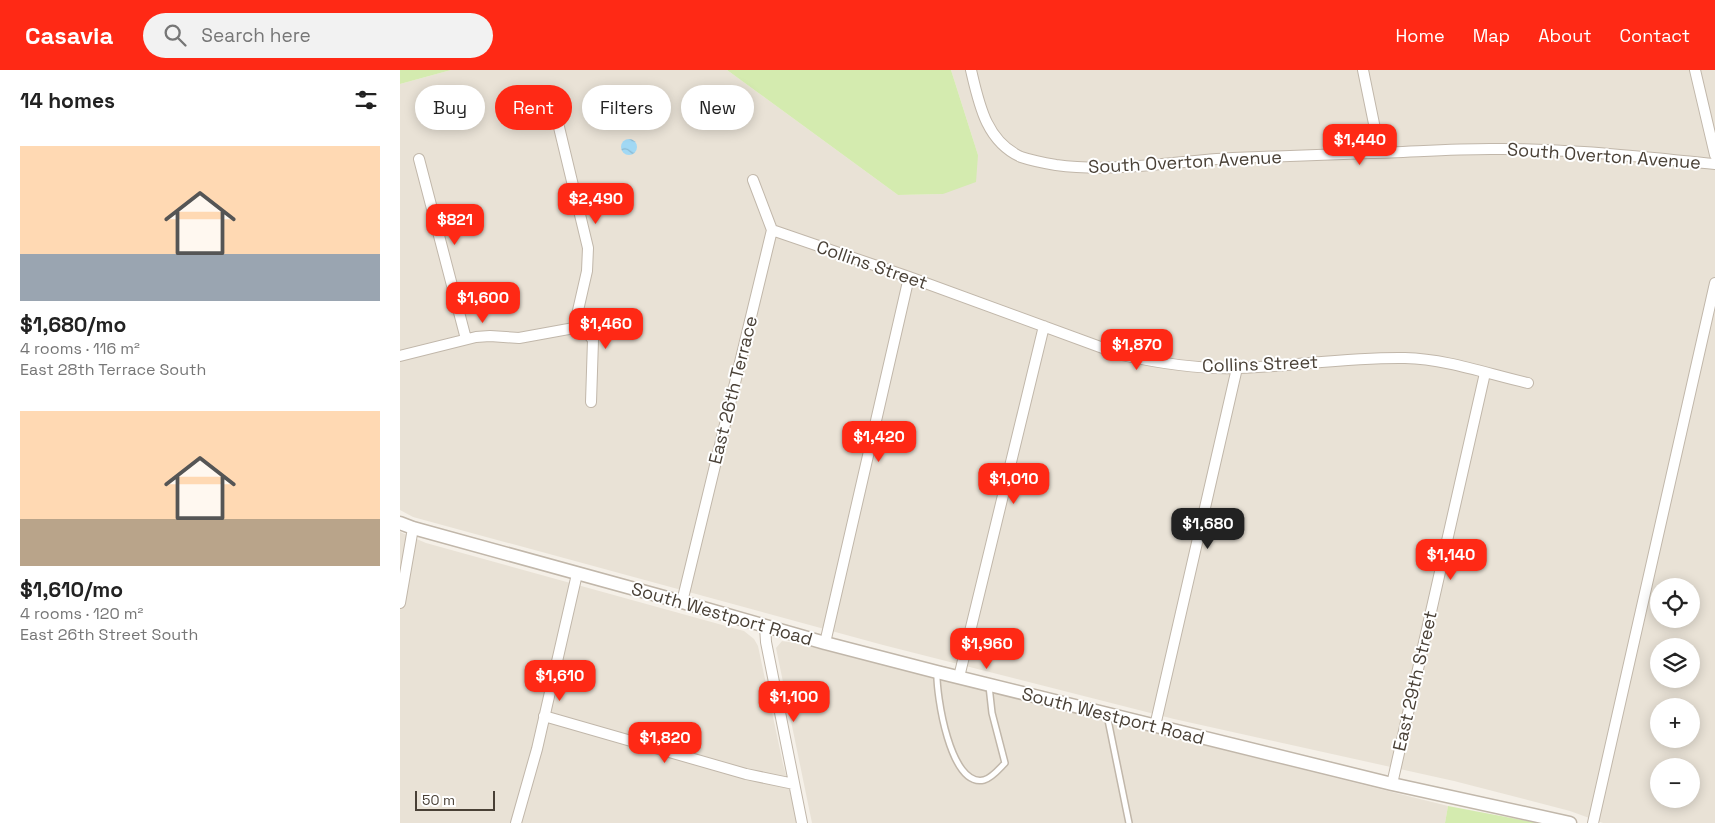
<!DOCTYPE html>
<html lang="en">
<head>
<meta charset="utf-8">
<style>
	:root { --surface:#fff; --page:#f2f2f2; --text:#222; --muted:#767676; --accent:#ff2915 }
	body { margin:0; font-family:"Space Grotesk",sans-serif; background:var(--page); color:var(--text); height:100vh; display:flex; flex-direction:column; font-size:19px; white-space:nowrap }
	* { box-sizing:border-box; margin:0 }
	p { font-size:16px; color:var(--muted) }
	.icon { flex:none; width:28px; height:28px; fill:none; stroke:currentColor; stroke-width:2; stroke-linecap:round; stroke-linejoin:round }
	.map { position:relative; flex:1; overflow:hidden }
	.sheet { display:flex; flex-direction:column; background:var(--surface); width:400px }
	.sheet>* { flex:none }
	.banner { position:absolute; left:15px; top:15px; width:475px; height:45px; display:flex; gap:10px }
	.fabs { position:absolute; left:1250px; top:508px; display:grid; gap:10px }
	.fabs a { display:grid; place-items:center; width:50px; height:50px; border-radius:50%; background:var(--surface); box-shadow:0 2px 12px #0003; font-size:25px }
	.scale { position:absolute; left:15px; bottom:12px; width:80px; box-sizing:border-box; padding-left:5px; border:2px solid #494036; border-top:0; font-size:14px; line-height:18px; white-space:nowrap; color:#494036; -webkit-text-stroke:4px #fff; paint-order:stroke }
	.price { position:absolute; translate:-50% -42px; padding:0 11px; border-radius:10px; background:var(--accent); color:#fff; font-size:16px; line-height:32px; filter:drop-shadow(0 1px 2px #0008) }
	.price::after { content:''; position:absolute; left:50%; top:30px; width:15px; height:11px; margin-left:-8px; background:inherit; clip-path:polygon(0 0,100% 0,50% 100%) }
	.price.current { background:#222; color:#fff }
	ul { padding:0; list-style:none }
	li { display:grid; align-content:center; gap:10px; height:265px; padding:0 20px }
	li span { display:grid; place-items:center; height:155px; border-radius:0px; color:#555 }
	li>.icon { margin-inline-start:auto }
	span .icon { width:90px; height:90px; fill:#fffc; stroke-width:1 }
	li b { font-size:21px }
	h2 { display:flex; justify-content:space-between; align-items:center; height:60px; padding:0 20px; font-size:21px }
	.tag { padding:0 18px; border-radius:22px; background:var(--surface); box-shadow:0 2px 12px #0003; font-size:18px; line-height:45px }
	.tag.current { background:var(--accent); color:#fff }
	header { display:flex; align-items:center; gap:30px; box-sizing:border-box; height:70px; padding:0 25px; background:var(--accent); color:#fff }
	header strong { font-size:24px }
	nav { display:flex; gap:28px; margin-inline-start:auto; font-size:18px }
	.search { width:350px; height:45px; background:var(--page); display:flex; align-items:center; gap:12px; box-sizing:border-box; padding:0 18px; border-radius:28px; color:var(--muted); font-size:19px }
	main { display:flex; flex:1; min-height:0 }
	.map>svg:first-child { display:block }
</style>
</head>
<body>
<header>
<strong>Casavia</strong>
<div class="search"><svg class="icon" aria-label="search" viewBox="0 0 24 24"><circle cx="10" cy="10" r="6"/><path d="M15 15l6 6"/></svg>Search here</div>
<nav><a>Home</a><a>Map</a><a>About</a><a>Contact</a></nav>
</header>
<main>
<section class="sheet">
<h2>14 homes<svg class="icon" aria-label="filters" viewBox="0 0 24 24"><path d="M4 7h16M4 17h16"/><circle cx="9" cy="7" r="2"/><circle cx="15" cy="17" r="2"/></svg></h2>
<ul>
<li><span style="background:linear-gradient(#ffd9b3 70%,#9aa5b1 0)"><svg class="icon" aria-label="home" viewBox="0 0 24 24"><path d="M3 11l9-7 9 7M6 9v11h12V9"/></svg></span><div><b>$1,680/mo</b><p>4 rooms · 116 m²</p><p>East 28th Terrace South</p></div></li>
<li><span style="background:linear-gradient(#ffd9b3 70%,#b9a48a 0)"><svg class="icon" aria-label="home" viewBox="0 0 24 24"><path d="M3 11l9-7 9 7M6 9v11h12V9"/></svg></span><div><b>$1,610/mo</b><p>4 rooms · 120 m²</p><p>East 26th Street South</p></div></li>
</ul>
</section>
<div class="map">
<svg width="1315" height="753" viewBox="0 0 1315 753">
	<defs>
		<pattern id="water-waves" width="16" height="10" patternUnits="userSpaceOnUse" patternTransform="scale(1.25)"><rect width="16" height="10" fill="#a1d8f4"/><path d="M0 5q4-4 8 0t8 0" fill="none" stroke="#8cbad2"/></pattern>
	</defs>
	<rect width="100%" height="100%" fill="#f5f0e8"/>
	<path fill="#e9e2d6" fill-rule="evenodd" d="M51,0H327L498,125L543,124L578,85L551,0H1315V753H1203L1170,741L1054,711L774,649L483,575L13,447L0,440V14ZM1259,516H1291V549H1259ZM1259,576H1291V609H1259ZM1259,636H1291V669H1259ZM1259,696H1291V729H1259Z
		M0,462L26,473L344,561L354,569L358,576L383,694L399,753H0Z
		M382,571L395,573L1048,736L1045,753H412L376,578Z"/>
	<path fill="#d4ebaf" d="M0,0H51L0,14Z
		M327,0H551L578,85L576,112L543,124L498,125Z
		M1048,736L1138,753H1045Z"/>
	<path fill="url(#water-waves)" d="M221 77a8 8 0 1 1 16 0a8 8 0 1 1-16 0Z"/>
	<g fill="none" stroke-linecap="round" stroke-linejoin="round">
		<defs>
			<path id="service" d="M537,602C536,624 550,718 584,710C592,708 599,699 605,693L592,643L589,616
				M707,645L729,753"/>
			<path id="minor" d="M571,0C579,34 586,71 621,87C633,91 644,93 656,95C715,103 774,91 833,88C878,86 924,85 970,83C1010,82 1050,79 1090,79C1165,78 1240,87 1315,94
				M963,0L980,83
				M1295,0L1315,85
				M158,53L188,178L187,201L174,258
				M19,89L66,269
				M372,160L509,207L722,285C759,293 800,300 839,298C894,296 950,287 1005,288C1047,289 1088,304 1128,313
				M0,286L76,267L90,266L119,268L174,258L185,260L193,270L191,332
				M282,532L372,160L353,110
				M0,533L13,458
				M365,556L366,572L402,753
				M425,573L509,207
				M559,607L644,256
				M144,646L346,704L394,714
				M755,656L837,298
				M992,714L1085,303
				M116,753L137,679L177,504
				M1193,753L1315,213"/>
			<path id="tertiary" d="M0,453L13,458L282,532L425,573L537,602L992,714L1170,753"/>
		</defs>
		<use href="#service" stroke="#c1b7aa" stroke-width="8"/>
		<use href="#minor" stroke="#c1b7aa" stroke-width="12"/>
		<use href="#tertiary" stroke="#c1b7aa" stroke-width="15"/>
		<use href="#service" stroke="#fff" stroke-width="5"/>
		<use href="#minor" stroke="#fff" stroke-width="10"/>
		<use href="#tertiary" stroke="#fff" stroke-width="12"/>
	</g>
	<g text-anchor="middle" stroke-width="4" stroke-linejoin="round" paint-order="stroke">
		<g font-size="18" fill="#494036" stroke="#fff">
			<text transform="translate(1204 86) rotate(4)" y="6">South Overton Avenue</text>
			<text transform="translate(785 92) rotate(-3)" y="6">South Overton Avenue</text>
			<text transform="translate(472 195) rotate(19)" y="6">Collins Street</text>
			<text transform="translate(860 294) rotate(-2)" y="6">Collins Street</text>
			<text transform="translate(333 320) rotate(-76)" y="6">East 26th Terrace</text>
			<text transform="translate(322 544) rotate(16)" y="6">South Westport Road</text>
			<text transform="translate(1015 611) rotate(-77)" y="6">East 29th Street</text>
			<text transform="translate(713 646) rotate(14)" y="6">South Westport Road</text>
		</g>
	</g>
</svg>
<div class="fabs">
<a><svg class="icon" aria-label="locate" viewBox="0 0 24 24"><circle cx="12" cy="12" r="6"/><path d="M12 2v4M12 18v4M2 12h4M18 12h4"/></svg></a>
<a><svg class="icon" aria-label="layers" viewBox="0 0 24 24"><path d="M12 4l9 5-9 5-9-5zM3 14l9 5 9-5"/></svg></a>
<a>+</a>
<a>−</a>
</div>
<div class="scale">50 m</div>
<b class="price" style="left:960px;top:96px">$1,440</b>
<b class="price" style="left:196px;top:155px">$2,490</b>
<b class="price" style="left:55px;top:176px">$821</b>
<b class="price" style="left:83px;top:254px">$1,600</b>
<b class="price" style="left:206px;top:280px">$1,460</b>
<b class="price" style="left:737px;top:301px">$1,870</b>
<b class="price" style="left:479px;top:393px">$1,420</b>
<b class="price" style="left:614px;top:435px">$1,010</b>
<b class="price current" style="left:808px;top:480px">$1,680</b>
<b class="price" style="left:1051px;top:511px">$1,140</b>
<b class="price" style="left:587px;top:600px">$1,960</b>
<b class="price" style="left:160px;top:632px">$1,610</b>
<b class="price" style="left:394px;top:653px">$1,100</b>
<b class="price" style="left:265px;top:694px">$1,820</b>
<div class="banner">
<a class="tag">Buy</a>
<a class="tag current">Rent</a>
<a class="tag">Filters</a>
<a class="tag">New</a>
</div>
</div>
</main>
</body>
</html>
